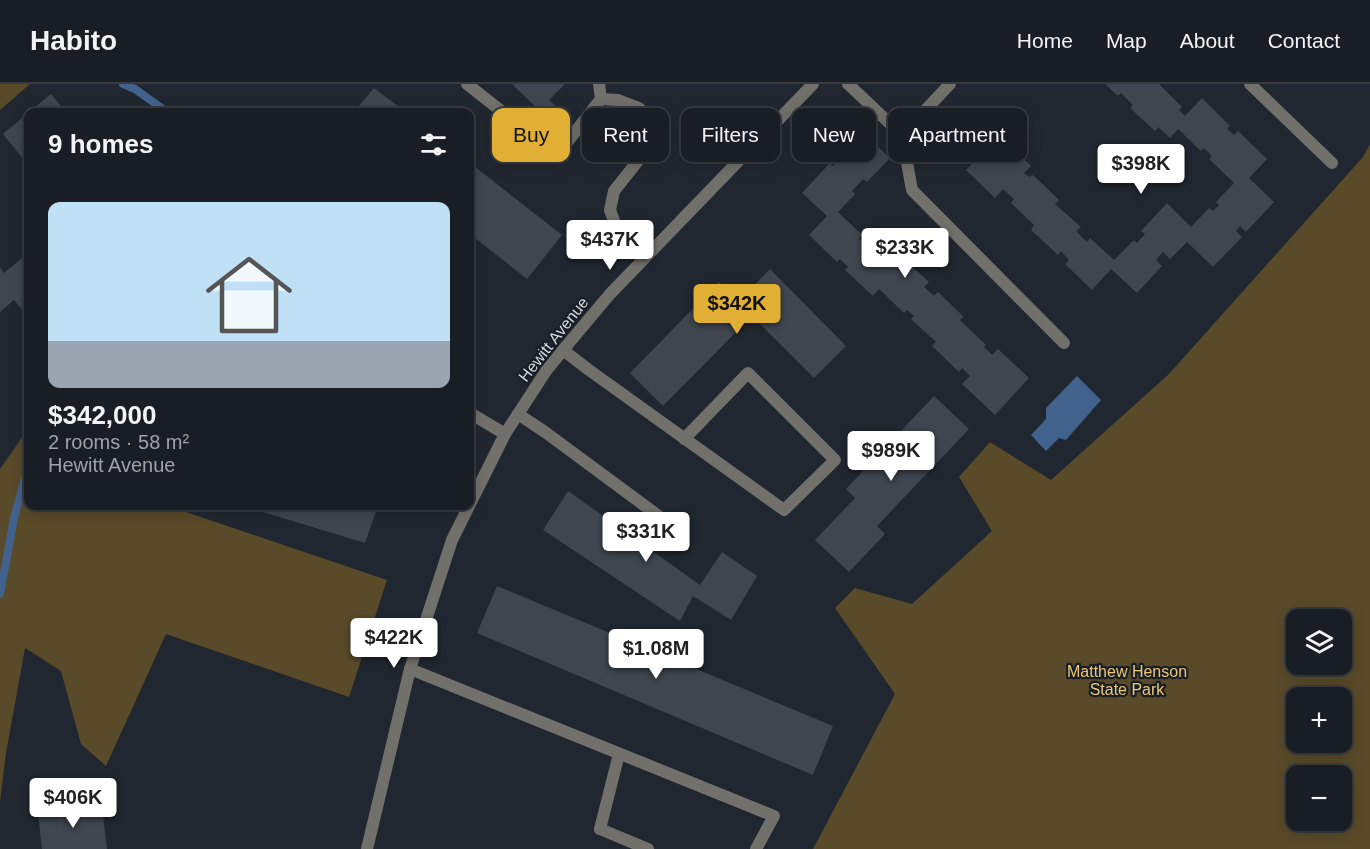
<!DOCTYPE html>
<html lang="en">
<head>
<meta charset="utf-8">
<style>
	:root { --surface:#191d24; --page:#22262c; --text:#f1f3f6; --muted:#9fa2a6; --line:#373b41; --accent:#e1af34 }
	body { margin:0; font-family:Arial,sans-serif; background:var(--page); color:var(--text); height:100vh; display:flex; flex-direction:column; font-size:22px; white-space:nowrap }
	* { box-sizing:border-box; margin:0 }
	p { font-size:20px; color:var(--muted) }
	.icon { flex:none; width:33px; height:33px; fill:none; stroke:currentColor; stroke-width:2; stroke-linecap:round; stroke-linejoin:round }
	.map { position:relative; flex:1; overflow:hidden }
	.drawer { position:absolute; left:24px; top:24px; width:450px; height:402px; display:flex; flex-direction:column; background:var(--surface); border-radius:12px; box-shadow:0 3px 15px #0003,0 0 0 2px var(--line) }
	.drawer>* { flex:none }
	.banner { position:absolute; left:492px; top:24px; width:570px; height:54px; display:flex; gap:12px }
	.fabs { position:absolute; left:1286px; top:525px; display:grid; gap:12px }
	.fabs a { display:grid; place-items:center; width:66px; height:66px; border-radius:12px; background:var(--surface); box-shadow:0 3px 15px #0003,0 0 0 2px var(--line); font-size:30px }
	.price { position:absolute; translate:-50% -51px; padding:0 14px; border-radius:6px; background:#fff; color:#222; font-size:20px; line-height:39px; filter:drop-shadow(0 2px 3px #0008) }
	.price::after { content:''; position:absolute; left:50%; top:36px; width:18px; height:14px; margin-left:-9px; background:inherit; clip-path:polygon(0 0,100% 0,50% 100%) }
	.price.current { background:var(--accent); color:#111 }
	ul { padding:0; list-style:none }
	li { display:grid; align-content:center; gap:12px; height:318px; padding:0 24px }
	li span { display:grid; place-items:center; height:186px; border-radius:12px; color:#555 }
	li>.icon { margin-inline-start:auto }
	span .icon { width:108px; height:108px; fill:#fffc; stroke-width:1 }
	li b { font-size:26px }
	h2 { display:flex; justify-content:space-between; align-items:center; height:72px; padding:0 24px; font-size:26px }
	.tag { padding:0 21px; border-radius:12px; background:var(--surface); box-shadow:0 3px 15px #0003,0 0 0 2px var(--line); font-size:21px; line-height:54px }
	.tag.current { background:var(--accent); color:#111 }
	header { display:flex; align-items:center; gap:36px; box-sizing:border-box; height:84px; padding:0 30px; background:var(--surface); border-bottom:2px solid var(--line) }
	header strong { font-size:28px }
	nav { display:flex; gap:33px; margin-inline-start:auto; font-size:21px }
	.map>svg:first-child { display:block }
</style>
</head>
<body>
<header>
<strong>Habito</strong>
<nav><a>Home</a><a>Map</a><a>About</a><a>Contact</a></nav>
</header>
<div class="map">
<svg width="1370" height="765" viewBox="0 0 1370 765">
	<rect width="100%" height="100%" fill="#212730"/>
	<path fill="#594a29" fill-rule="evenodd" d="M0,0H30L0,26Z
		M1370,60V765H813L895,610L835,524L855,504L912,520L992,447L959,393L990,358L1051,396L1169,290L1363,73ZM1296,536H1341V580H1296ZM1296,614H1341V658H1296ZM1296,692H1341V736H1296Z
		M28,345V422H168L387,496L349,613L166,550L106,682L81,660L61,587L25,564L6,669L0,718V385Z"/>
	<path fill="#42628e" d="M1077,292L1101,316L1066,356L1059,354L1046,367L1031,351L1046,335V324Z"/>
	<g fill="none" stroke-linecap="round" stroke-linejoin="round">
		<path stroke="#42628e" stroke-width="8" d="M123,0L135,5L167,28
			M0,510L14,434L25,394L28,389"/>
	</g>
	<path fill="#3f464f" d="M512,0H565L549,16L557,23L547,34Z
		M1105,0H1159L1182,23L1179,26L1185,32L1202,14L1230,42L1227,45L1234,51L1238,47L1267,75L1249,94L1274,118L1246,148L1240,142L1236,147L1242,153L1213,183L1187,158L1170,175L1163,168L1156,176L1162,182L1137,209L1111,185L1092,206L1065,180L1069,176L1061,167L1058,171L1031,146L1034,141L1011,119L1014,115L1003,105L995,114L966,86L999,52L1031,82L1024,89L1029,93L1033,91L1059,116L1055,120L1081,143L1076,147L1087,158L1090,154L1114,176L1134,156L1137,159L1145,150L1141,147L1167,119L1191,143L1209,124L1213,127L1219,121L1216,118L1234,99L1209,75L1212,72L1204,64L1201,67L1178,45L1170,54L1158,43L1155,47L1130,24L1133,21L1121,9L1118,12Z
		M374,4L406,28H354Z
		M51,10L66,28H29Z
		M28,29V81L3,50Z
		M862,48L890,74L867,98L863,95L852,107L855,110L838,128L862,151L859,155L868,163L872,159L896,181L903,174L929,198L924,203L934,212L938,208L964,233L960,236L986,261L984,263L992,271L998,265L1029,294L995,331L962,300L970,292L962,284L959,288L932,262L936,258L911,235L914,232L907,226L904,229L879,205L873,212L845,186L848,183L840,175L837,178L809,151L827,132L802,109L830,79L833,82L840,75L838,73Z
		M470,79L562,151L527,195L470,150Z
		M28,169V233L14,216L0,228V183L4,189Z
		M770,185L846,262L814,294L752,232L663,322L630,289L719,198L739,217Z
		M934,312L969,345L877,442L885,450L849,488L815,456L855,414L846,405Z
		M568,407L700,501L722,468L757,492L731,536L693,512L680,537L543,446Z
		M243,422H378L365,459Z
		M497,502L833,642L813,691L477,549Z
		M102,722L107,765H42L38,729Z"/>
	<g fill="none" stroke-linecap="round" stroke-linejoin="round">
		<path stroke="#72706b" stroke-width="12" d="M467,0L557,71L601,15L618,16L639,24L652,38L653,58L614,107L610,126L616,142L647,170
			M599,0L601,15
			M848,0L902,51L950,0
			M1250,0L1332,79
			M902,51L912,106L1064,259
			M563,266L589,286L784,426L835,376L748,289L684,355
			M470,329L505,350
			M518,330L545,348L679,447
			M410,585L774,732L756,765
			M619,670L600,745L648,765"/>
		<path stroke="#72706b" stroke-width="12" d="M470,420L505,350L546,287L563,266L610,210L813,0
			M367,765L410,585L452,456L469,422"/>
	</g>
	<g text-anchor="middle" stroke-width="4.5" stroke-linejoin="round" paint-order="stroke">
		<g font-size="16" fill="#d6dae0" stroke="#181e26">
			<text transform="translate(553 255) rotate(-52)" y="6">Hewitt Avenue</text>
		</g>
		<g font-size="16" fill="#edc775" stroke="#181e26">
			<text x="1127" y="593">Matthew Henson<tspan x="1127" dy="18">State Park</tspan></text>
		</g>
	</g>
</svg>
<div class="fabs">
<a><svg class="icon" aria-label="layers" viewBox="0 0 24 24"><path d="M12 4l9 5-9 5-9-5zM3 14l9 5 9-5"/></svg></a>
<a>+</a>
<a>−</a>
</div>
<b class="price" style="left:1141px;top:111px">$398K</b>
<b class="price" style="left:610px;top:187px">$437K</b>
<b class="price" style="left:905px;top:195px">$233K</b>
<b class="price current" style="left:737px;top:251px">$342K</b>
<b class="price" style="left:891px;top:398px">$989K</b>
<b class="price" style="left:646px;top:479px">$331K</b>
<b class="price" style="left:394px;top:585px">$422K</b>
<b class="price" style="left:656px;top:596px">$1.08M</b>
<b class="price" style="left:73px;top:745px">$406K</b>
<div class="banner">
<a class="tag current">Buy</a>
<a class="tag">Rent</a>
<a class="tag">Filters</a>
<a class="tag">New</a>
<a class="tag">Apartment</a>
</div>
<section class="drawer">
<h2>9 homes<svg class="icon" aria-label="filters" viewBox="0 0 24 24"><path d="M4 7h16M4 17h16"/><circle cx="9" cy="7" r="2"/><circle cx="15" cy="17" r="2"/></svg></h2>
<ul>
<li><span style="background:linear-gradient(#bfe0f5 75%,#9aa5b1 0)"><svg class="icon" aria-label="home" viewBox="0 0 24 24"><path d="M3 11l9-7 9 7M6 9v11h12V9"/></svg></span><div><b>$342,000</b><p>2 rooms · 58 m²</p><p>Hewitt Avenue</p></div></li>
</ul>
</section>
</div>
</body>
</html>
